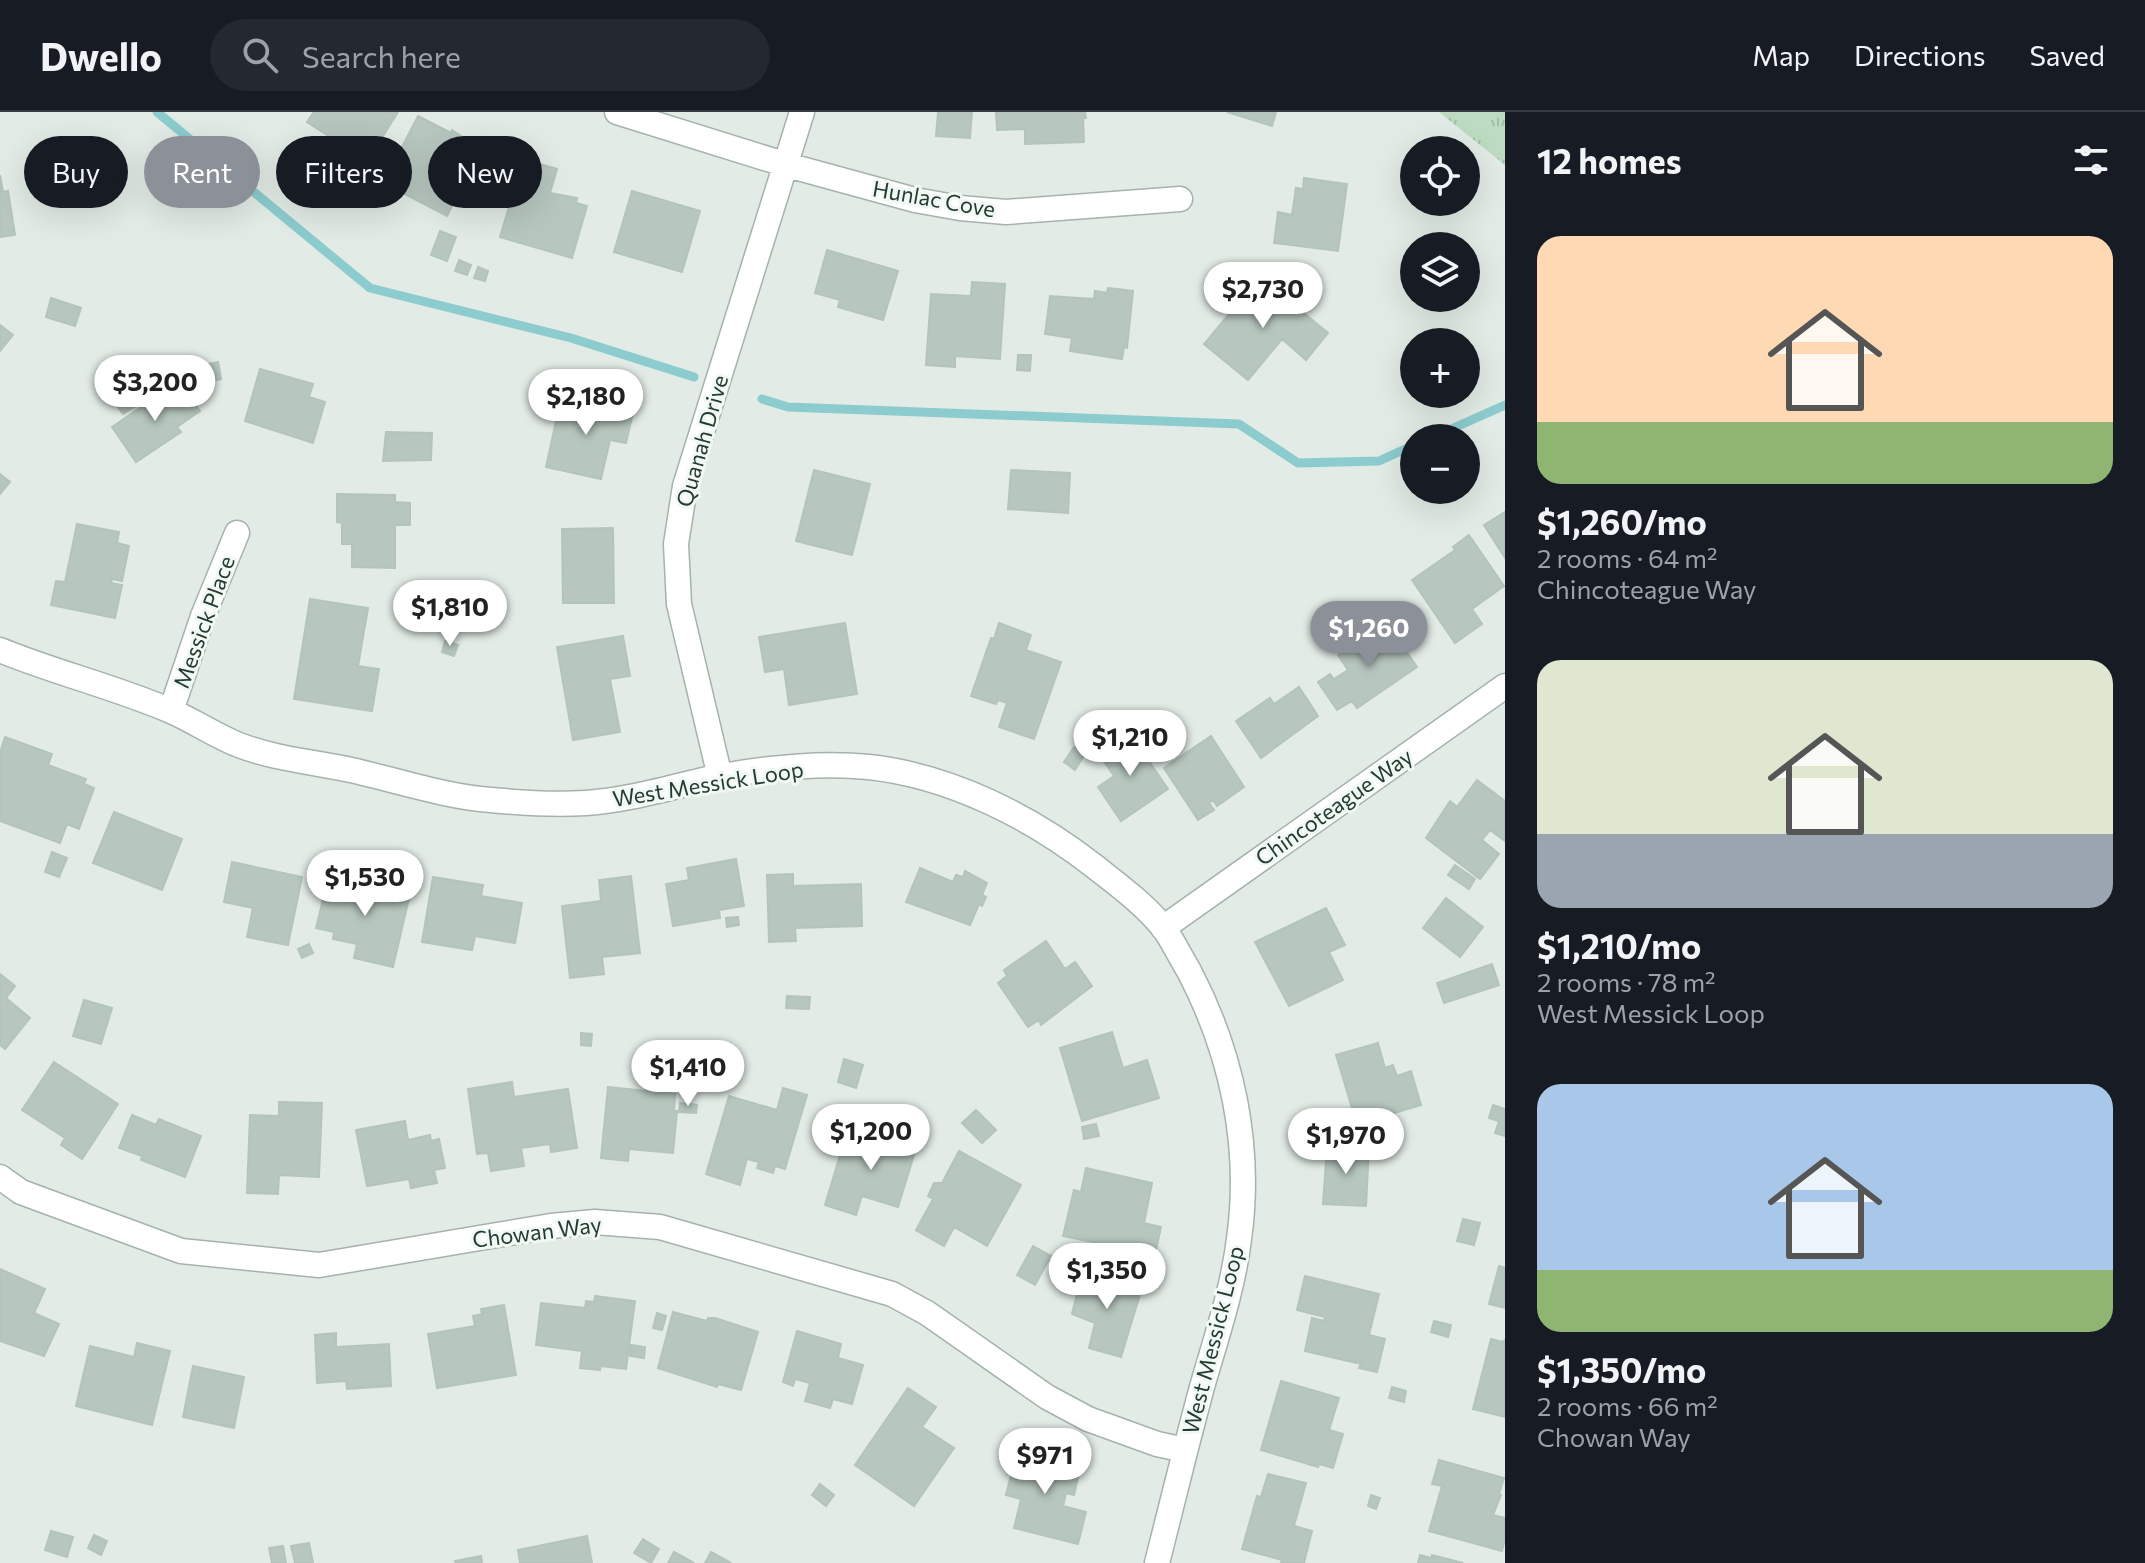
<!DOCTYPE html>
<html lang="en">
<head>
<meta charset="utf-8">
<style>
	:root { --surface:#171b24; --page:#242831; --text:#f1f3f6; --muted:#9ea1a6; --line:#363941; --accent:#8c9099 }
	body { margin:0; font-family:Commissioner,sans-serif; background:var(--page); color:var(--text); height:100vh; display:flex; flex-direction:column; font-size:30px; white-space:nowrap }
	* { box-sizing:border-box; margin:0 }
	p { font-size:26px; color:var(--muted) }
	.icon { flex:none; width:44px; height:44px; fill:none; stroke:currentColor; stroke-width:2; stroke-linecap:round; stroke-linejoin:round }
	.map { position:relative; flex:1; overflow:hidden }
	.drawer { display:flex; flex-direction:column; background:var(--surface); width:640px }
	.drawer>* { flex:none }
	.top-card { position:absolute; left:24px; top:24px; width:760px; height:72px; display:flex; gap:16px }
	.buttons { position:absolute; left:1400px; top:24px; display:grid; gap:16px }
	.buttons a { display:grid; place-items:center; width:80px; height:80px; border-radius:50%; background:var(--surface); box-shadow:0 8px 32px #0002; font-size:40px }
	.price { position:absolute; translate:-50% -68px; padding:0 18px; border-radius:28px; background:#fff; color:#222; font-size:26px; line-height:52px; filter:drop-shadow(0 2px 4px #0008) }
	.price::after { content:''; position:absolute; left:50%; top:48px; width:24px; height:18px; margin-left:-12px; background:inherit; clip-path:polygon(0 0,100% 0,50% 100%) }
	.price.current { background:var(--accent); color:#fff }
	ul { padding:0; list-style:none }
	li { display:grid; align-content:center; gap:16px; height:424px; padding:0 32px }
	li span { display:grid; place-items:center; height:248px; border-radius:24px; color:#555 }
	li>.icon { margin-inline-start:auto }
	span .icon { width:144px; height:144px; fill:#fffc; stroke-width:1 }
	li b { font-size:34px }
	h2 { display:flex; justify-content:space-between; align-items:center; height:96px; padding:0 32px; font-size:34px }
	.tag { padding:0 28px; border-radius:36px; background:var(--surface); box-shadow:0 8px 32px #0002; font-size:28px; line-height:72px }
	.tag.current { background:var(--accent); color:#fff }
	header { display:flex; align-items:center; gap:48px; box-sizing:border-box; height:112px; padding:0 40px; background:var(--surface); border-bottom:2px solid var(--line) }
	header strong { font-size:38px }
	nav { display:flex; gap:44px; margin-inline-start:auto; font-size:28px }
	.search { width:560px; height:72px; background:var(--page); display:flex; align-items:center; gap:20px; box-sizing:border-box; padding:0 28px; border-radius:44px; color:var(--muted); font-size:30px }
	main { display:flex; flex:1; min-height:0 }
	.map>svg:first-child { display:block }
</style>
</head>
<body>
<header>
<strong>Dwello</strong>
<div class="search"><svg class="icon" aria-label="search" viewBox="0 0 24 24"><circle cx="10" cy="10" r="6"/><path d="M15 15l6 6"/></svg>Search here</div>
<nav><a>Map</a><a>Directions</a><a>Saved</a></nav>
</header>
<main>
<div class="map">
<svg width="1505" height="1451" viewBox="0 0 1505 1451">
	<defs>
		<pattern id="grass-tufts" width="24" height="20" patternUnits="userSpaceOnUse" patternTransform="scale(2)"><rect width="24" height="20" fill="#bcdbc1"/><path d="M3 7l-1-3M5 7V3M7 7l1-3M15 17l-1-3M17 17v-4M19 17l1-3" fill="none" stroke="#a1bda6"/></pattern>
	</defs>
	<rect width="100%" height="100%" fill="#e2ebe6"/>
	<path fill="url(#grass-tufts)" d="M1439,0H1505V53Z"/>
	<g fill="none" stroke-linecap="round" stroke-linejoin="round">
		<path stroke="#8ccbce" stroke-width="9" d="M157,0L370,176L571,226L694,265
			M762,287L788,295L1239,312L1298,351L1379,349L1414,333
			M1431,326L1505,293"/>
	</g>
	<path fill="#b7c6bf" stroke="#b4c4bc" stroke-width="2" d="M314,0H398L367,49L307,10Z
		M938,0H972L970,26L936,24Z
		M996,0H1085L1086,6H1083L1084,30L1025,32V17L997,18Z
		M1227,0H1276L1272,14Z
		M418,4L451,21L452,18L481,37L447,104L397,78L405,64L391,56Z
		M385,32L396,38L389,52L377,45Z
		M523,47L557,57L550,81L577,86L576,91L587,94L572,146L500,125Z
		M0,63L3,80L8,79L15,123L0,125Z
		M1304,66L1347,72L1338,139L1274,131L1278,100L1292,103L1296,76L1303,77Z
		M632,79L700,99L682,160L614,140Z
		M440,119L456,125L447,149L431,143Z
		M827,138L898,159L883,208L838,195L840,188L815,181Z
		M459,148L471,153L467,163L455,159Z
		M478,155L488,159L485,169L474,166Z
		M1260,165L1328,221L1306,248L1282,227L1248,268L1204,232Z
		M972,170L1005,172L1000,247L955,244V255L926,253L931,182L971,184Z
		M1108,176L1133,179L1127,236L1124,235L1122,247L1070,239L1072,226L1045,222L1050,184L1094,187L1095,179L1107,181Z
		M51,186L81,196L75,214L46,205Z
		M0,213L13,223L0,239Z
		M1018,243H1031L1030,259L1017,258Z
		M218,250L221,267L205,271L200,254Z
		M260,257L313,272L309,285L325,290L313,331L245,309Z
		M182,274L200,299L177,315L181,320L136,350L112,315L156,285L159,290Z
		M125,284L134,295L123,302L115,292Z
		M561,286L633,301L626,331L610,328L601,367L546,355Z
		M386,320L432,321L431,348L383,349Z
		M814,358L870,372L852,443L796,429Z
		M1011,358L1070,361L1068,401L1008,397Z
		M0,362L10,370L0,382Z
		M337,382L395,383V390L410,391V413H395V456L352,455V432H342V411L337,410Z
		M1505,400V446L1484,413Z
		M77,412L119,420L117,431L129,434L122,469L112,467L111,471L122,473L115,506L51,493L56,469L65,470Z
		M613,416L614,491H563L562,417Z
		M1469,423L1504,474L1472,497L1482,512L1455,531L1412,468L1455,438L1453,435Z
		M310,487L368,496L358,554L379,557L372,599L294,587Z
		M845,511L857,582L789,593L784,557L765,560L759,525Z
		M999,511L1031,523L1026,538L1061,550L1034,627L999,615L1007,591L998,588L996,592L971,584L991,526L994,527Z
		M1387,511L1417,555L1357,596L1352,589L1337,598L1318,570L1330,562L1334,567L1348,558L1338,543Z
		M623,524L630,564L610,567L620,620L573,628L557,535Z
		M445,529L458,533L454,544L442,540Z
		M1299,575L1318,604L1261,646L1236,609L1270,586L1274,592Z
		M1129,620L1168,677L1121,709L1098,675L1114,664L1101,645L1116,635L1113,631Z
		M1211,624L1244,675L1217,694L1213,688L1209,691L1214,698L1198,708L1164,656Z
		M5,625L52,642L48,653L86,667L84,672L94,676L79,717L67,712L60,731L0,709V641Z
		M1074,635L1085,642L1075,658L1064,650Z
		M1477,668L1505,689V729L1490,718L1482,728L1499,742L1480,767L1426,726L1450,689L1457,695Z
		M114,700L182,727L162,778L93,751Z
		M52,740L67,746L59,765L45,760Z
		M736,747L744,794L719,798L720,806L673,814L666,772L689,768L687,756Z
		M232,750L302,765L288,833L247,825L253,796L224,790Z
		M1455,753L1475,767L1469,777L1448,763Z
		M920,756L953,770L956,763L963,765L965,759L987,771L982,783L986,785L982,794L979,792L970,813L906,790Z
		M793,762V774L861,772L862,814L795,816L796,829L769,830L767,763Z
		M329,763L410,782L393,855L354,846L357,832L333,827L334,820L316,816Z
		M631,764L640,841L602,845L604,862L570,866L562,794L601,789L599,768Z
		M433,765L483,773L481,784L522,791L515,831L475,824L472,838L422,830Z
		M1446,786L1483,815L1460,845L1423,816Z
		M1326,796L1345,833L1329,840L1343,868L1289,894L1255,830Z
		M738,805L739,813L727,815L726,806Z
		M1046,829L1065,857L1075,850L1092,874L1041,913L1039,908L1028,915L998,871L1007,864L1004,858Z
		M309,832L313,841L302,846L298,837Z
		M1492,852L1499,873L1444,891L1437,871Z
		M0,862L15,874L6,886L30,906L5,937L0,933Z
		M787,884L810,885L809,897L786,896Z
		M84,888L112,896L101,932L73,924Z
		M1112,920L1123,956L1147,948L1159,986L1082,1009L1060,936Z
		M581,921L592,922L591,934L581,933Z
		M1378,931L1385,956L1393,953L1397,964L1411,959L1421,993L1364,1010L1359,994L1352,996L1336,943Z
		M844,947L863,953L856,976L838,970Z
		M54,950L118,992L82,1047L61,1033L65,1026L22,998Z
		M512,970L514,985L568,977L577,1036L551,1040L550,1032L521,1036L524,1054L491,1059L488,1041L477,1042L468,977Z
		M608,975L675,982L674,999H677L673,1041L629,1037L628,1049L601,1046Z
		M783,976L807,983L785,1057L775,1054L773,1061L757,1056L759,1050L747,1047L740,1073L706,1062L729,984L777,998Z
		M279,990L322,991L319,1065L279,1063L278,1082L247,1081L250,1003L279,1004Z
		M680,991L697,993L696,1001L679,1000Z
		M1493,993L1505,997V1024L1495,1021L1499,1009L1489,1006Z
		M976,998L996,1018L982,1031L962,1011Z
		M132,1003L156,1013L159,1007L201,1024L185,1065L141,1048L142,1044L119,1036Z
		M405,1009L408,1028L430,1023L431,1029L439,1027L445,1056L434,1058L437,1071L411,1076L409,1067L367,1074L356,1018Z
		M1096,1012L1099,1024L1084,1027L1082,1015Z
		M847,1020L889,1032L892,1022L918,1030L898,1095L862,1084L856,1103L825,1093Z
		M1347,1032L1369,1036L1366,1094L1323,1092L1327,1034L1347,1035Z
		M959,1039L1021,1073L987,1134L954,1115L944,1134L916,1118L933,1087L928,1084L934,1071H942Z
		M1086,1056L1152,1071L1144,1111L1161,1115L1155,1143L1063,1124L1074,1078L1081,1080Z
		M1463,1107L1480,1111L1474,1133L1457,1129Z
		M1033,1134L1051,1144L1035,1173L1017,1163Z
		M1499,1154L1505,1156V1196L1489,1192Z
		M0,1157L45,1177L34,1201L59,1212L44,1244L0,1229Z
		M1082,1161L1142,1176L1121,1245L1089,1236L1095,1211L1072,1202Z
		M1305,1164L1379,1182L1369,1223L1385,1227L1377,1260L1359,1256L1361,1252L1305,1239L1312,1206L1324,1209L1325,1205L1297,1198Z
		M595,1184L635,1189L626,1257L600,1254V1258L580,1256L582,1239L536,1233L541,1191L585,1196L586,1189L594,1190Z
		M504,1193L516,1263L437,1276L428,1222L475,1214L473,1204L482,1202L481,1197Z
		M673,1200L707,1209L708,1206H715L758,1220L741,1278L718,1272L717,1275L658,1256Z
		M657,1201L666,1204L662,1218L653,1216Z
		M1434,1209L1451,1213L1448,1225L1431,1220Z
		M797,1219L841,1232L838,1246L863,1253L852,1292L833,1287L830,1296L805,1289L810,1271L795,1267L793,1274L783,1270Z
		M336,1221V1235L389,1232L391,1274L347,1277L346,1269L317,1271L315,1223Z
		M1491,1227L1502,1230L1505,1228V1305L1473,1297Z
		M137,1231L170,1239L152,1313L76,1294L90,1234L134,1245Z
		M631,1233L645,1235L644,1246L630,1244Z
		M193,1254L244,1265L234,1316L183,1305Z
		M1281,1269L1339,1286L1329,1318L1343,1322L1333,1356L1319,1352L1318,1355L1261,1338Z
		M1392,1275L1406,1279L1404,1290L1389,1286Z
		M908,1276L936,1295L922,1315L954,1336L914,1394L855,1353Z
		M1018,1335L1061,1346L1060,1352L1080,1357L1074,1383L1066,1381L1063,1394L1086,1400L1078,1432L1014,1416L1021,1387L1006,1383Z
		M1439,1348L1504,1366L1499,1382L1501,1383L1493,1403L1505,1406V1427L1502,1439L1429,1419L1442,1374L1432,1372Z
		M1268,1362L1306,1371L1294,1414L1312,1419L1304,1451H1281L1282,1448L1242,1437L1257,1384L1261,1385Z
		M820,1372L834,1383L826,1394L812,1383Z
		M1371,1383L1380,1386L1376,1397L1368,1394Z
		M51,1419L73,1425L67,1445L45,1438Z
		M94,1423L107,1429L101,1443L88,1436Z
		M587,1424L592,1451H520L518,1438Z
		M643,1427L659,1437L651,1451L634,1441Z
		M309,1431L313,1451H295L291,1434Z
		M283,1434L286,1451H272L269,1436Z
		M674,1440L694,1451H668Z
		M711,1440L731,1451H705Z
		M1420,1443L1432,1446V1443L1463,1451H1418Z
		M481,1444L482,1451H456L455,1449Z"/>
	<g fill="none" stroke-linecap="round" stroke-linejoin="round">
		<defs>
			<path id="street" d="M617,0L787,53L915,88L960,96L1006,100L1180,87
				M0,538C56,561 115,575 171,599C194,609 216,624 239,633C275,647 314,650 351,658C396,668 446,685 491,688C522,691 555,693 586,691C631,688 674,674 717,665C766,656 821,650 869,655C951,664 1031,705 1094,754C1118,773 1146,793 1165,818C1174,831 1181,846 1189,859C1232,941 1252,1034 1239,1127C1233,1177 1216,1226 1202,1275C1186,1334 1172,1392 1157,1451
				M171,599L203,504L237,421
				M720,665L679,492L676,432L685,374L802,0
				M1163,816L1505,574
				M0,1065L21,1080L181,1139L319,1153L551,1114L595,1110L660,1115L892,1182L927,1201L1047,1285L1088,1307L1157,1332L1185,1338"/>
		</defs>
		<use href="#street" stroke="#a5b3ac" stroke-width="27"/>
		<use href="#street" stroke="#fff" stroke-width="24"/>
	</g>
	<g text-anchor="middle" stroke-width="6" stroke-linejoin="round" paint-order="stroke">
		<g font-size="22" fill="#233b32" stroke="#f2f8f4">
			<text transform="translate(934 87) rotate(10)" y="8">Hunlac Cove</text>
			<text transform="translate(702 329) rotate(-74)" y="8">Quanah Drive</text>
			<text transform="translate(204 510) rotate(-70)" y="8">Messick Place</text>
			<text transform="translate(708 672) rotate(-9)" y="8">West Messick Loop</text>
			<text transform="translate(1334 695) rotate(-35)" y="8">Chincoteague Way</text>
			<text transform="translate(537 1120) rotate(-7)" y="8">Chowan Way</text>
			<text transform="translate(1213 1228) rotate(-76)" y="8">West Messick Loop</text>
		</g>
	</g>
</svg>
<div class="buttons">
<a><svg class="icon" aria-label="locate" viewBox="0 0 24 24"><circle cx="12" cy="12" r="6"/><path d="M12 2v4M12 18v4M2 12h4M18 12h4"/></svg></a>
<a><svg class="icon" aria-label="layers" viewBox="0 0 24 24"><path d="M12 4l9 5-9 5-9-5zM3 14l9 5 9-5"/></svg></a>
<a>+</a>
<a>−</a>
</div>
<b class="price" style="left:1263px;top:218px">$2,730</b>
<b class="price" style="left:155px;top:311px">$3,200</b>
<b class="price" style="left:586px;top:325px">$2,180</b>
<b class="price" style="left:450px;top:536px">$1,810</b>
<b class="price current" style="left:1369px;top:557px">$1,260</b>
<b class="price" style="left:1130px;top:666px">$1,210</b>
<b class="price" style="left:365px;top:806px">$1,530</b>
<b class="price" style="left:688px;top:996px">$1,410</b>
<b class="price" style="left:871px;top:1060px">$1,200</b>
<b class="price" style="left:1346px;top:1064px">$1,970</b>
<b class="price" style="left:1107px;top:1199px">$1,350</b>
<b class="price" style="left:1045px;top:1384px">$971</b>
<div class="top-card">
<a class="tag">Buy</a>
<a class="tag current">Rent</a>
<a class="tag">Filters</a>
<a class="tag">New</a>
</div>
</div>
<section class="drawer">
<h2>12 homes<svg class="icon" aria-label="filters" viewBox="0 0 24 24"><path d="M4 7h16M4 17h16"/><circle cx="9" cy="7" r="2"/><circle cx="15" cy="17" r="2"/></svg></h2>
<ul>
<li><span style="background:linear-gradient(#ffd9b3 75%,#8fb573 0)"><svg class="icon" aria-label="home" viewBox="0 0 24 24"><path d="M3 11l9-7 9 7M6 9v11h12V9"/></svg></span><div><b>$1,260/mo</b><p>2 rooms · 64 m²</p><p>Chincoteague Way</p></div></li>
<li><span style="background:linear-gradient(#dfe7d0 70%,#9aa5b1 0)"><svg class="icon" aria-label="home" viewBox="0 0 24 24"><path d="M3 11l9-7 9 7M6 9v11h12V9"/></svg></span><div><b>$1,210/mo</b><p>2 rooms · 78 m²</p><p>West Messick Loop</p></div></li>
<li><span style="background:linear-gradient(#a9c7e8 75%,#8fb573 0)"><svg class="icon" aria-label="home" viewBox="0 0 24 24"><path d="M3 11l9-7 9 7M6 9v11h12V9"/></svg></span><div><b>$1,350/mo</b><p>2 rooms · 66 m²</p><p>Chowan Way</p></div></li>
</ul>
</section>
</main>
</body>
</html>
